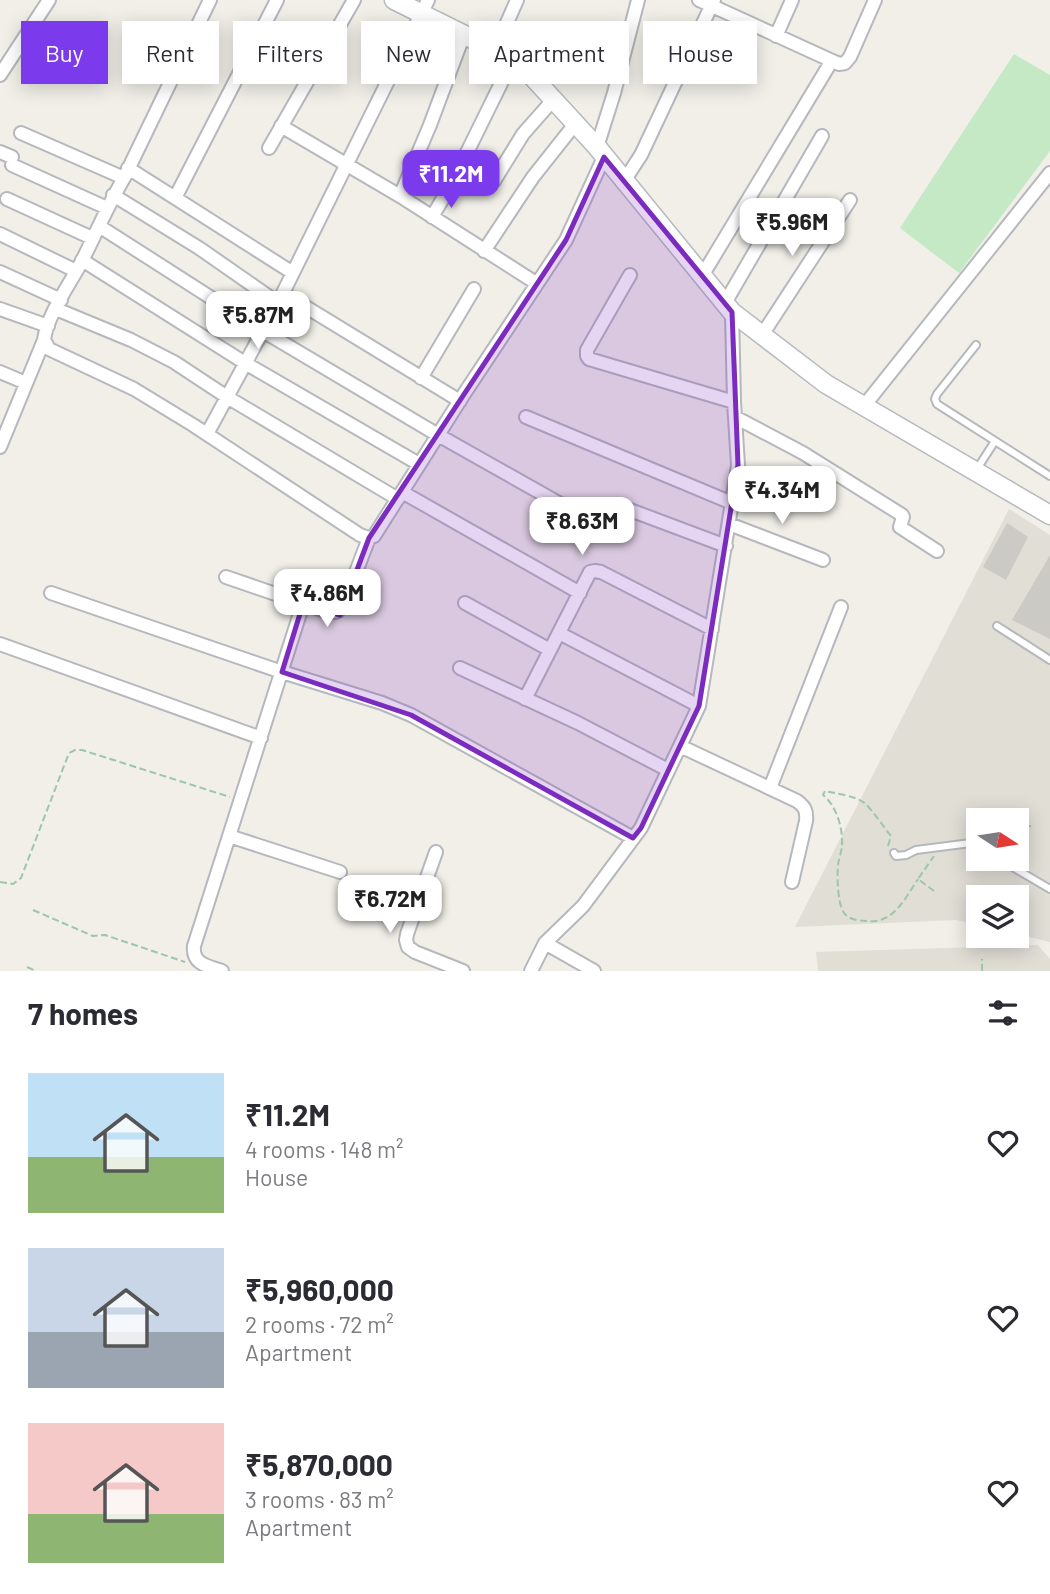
<!DOCTYPE html>
<html lang="en">
<head>
<meta charset="utf-8">
<style>
	:root { --surface:#fff; --page:#f2f2f3; --text:#2b2b33; --muted:#7c7c81; --accent:#7c3aed }
	body { margin:0; font-family:Barlow,sans-serif; background:var(--page); color:var(--text); height:100vh; display:flex; flex-direction:column; font-size:26px; white-space:nowrap }
	* { box-sizing:border-box; margin:0 }
	p { font-size:23px; color:var(--muted) }
	.icon { flex:none; width:38px; height:38px; fill:none; stroke:currentColor; stroke-width:2; stroke-linecap:round; stroke-linejoin:round }
	.map { position:relative; height:971px; overflow:hidden }
	.drawer { display:flex; flex-direction:column; background:var(--surface); flex:1 }
	.drawer>* { flex:none }
	.top-card { position:absolute; left:21px; top:21px; width:1008px; height:63px; display:flex; gap:14px }
	.needle { width:46px; rotate:102deg }
	.fabs { position:absolute; left:966px; top:808px; display:grid; gap:14px }
	.fabs a { display:grid; place-items:center; width:63px; height:63px; border-radius:0px; background:var(--surface); box-shadow:0 4px 18px #0003; font-size:35px }
	.price { position:absolute; translate:-50% -60px; padding:0 16px; border-radius:14px; background:#fff; color:#222; font-size:23px; line-height:46px; filter:drop-shadow(0 2px 4px #0008) }
	.price::after { content:''; position:absolute; left:50%; top:42px; width:21px; height:16px; margin-left:-10px; background:inherit; clip-path:polygon(0 0,100% 0,50% 100%) }
	.price.active { background:var(--accent); color:#fff }
	ul { padding:0; list-style:none }
	li { display:flex; align-items:center; gap:21px; height:175px; padding:0 28px }
	li span { display:grid; place-items:center; flex:none; width:196px; height:140px; border-radius:0px; color:#555 }
	li>.icon { margin-inline-start:auto }
	span .icon { width:84px; height:84px; fill:#fffc; stroke-width:1 }
	li b { font-size:30px }
	h2 { display:flex; justify-content:space-between; align-items:center; height:84px; padding:0 28px; font-size:30px }
	.tag { padding:0 24px; border-radius:0px; background:var(--surface); box-shadow:0 4px 18px #0003; font-size:24px; line-height:63px }
	.tag.active { background:var(--accent); color:#fff }
	.map>svg:first-child { display:block }
</style>
</head>
<body>
<div class="map">
<svg width="1050" height="971" viewBox="0 0 1050 971">
	<rect width="100%" height="100%" fill="#f1efe8"/>
	<path fill="#e1ded6" fill-rule="evenodd" d="M1009,509L1050,535V942L1017,934V898H978V925L956,920L795,927ZM978,821H1017V859H978Z
		M1038,945L1050,959V971H818L816,952Z"/>
	<path fill="#c5e8c5" d="M1014,54L1050,75V151L959,273L900,228Z"/>
	<path fill="#cccac5" d="M1007,523L1028,537L1006,580L983,567Z
		M1050,555V639L1012,620Z"/>
	<g fill="none" stroke-linecap="round" stroke-linejoin="round">
		<defs>
			<path id="lane" d="M976,345L937,394L935,399L937,404L1050,476
				M977,469L995,441
				M997,626L1050,660
				M894,853L896,856L906,855L916,850L971,843L978,847
				M999,859L1050,889"/>
			<path id="street" d="M210,0L124,178C108,205 96,233 82,261C70,284 47,315 44,340L49,349L134,389L193,425L360,535L369,538L374,536L464,394L566,240L604,157
				M699,0L839,64L845,63L850,57L875,0
				M776,36L792,0
				M495,50L517,0
				M0,75L49,0
				M281,126L400,196L536,283
				M21,133L124,178
				M597,147L614,93L638,0
				M269,148L354,0
				M0,152L12,157
				M12,165L107,208
				M128,168L293,273
				M494,181L523,134L553,100
				M624,181L641,155L714,0
				M113,195L199,248L278,303
				M400,196L430,125L464,34
				M175,198L277,0
				M7,199L92,238
				M432,217L452,183L513,59
				M99,226L263,331L438,435L578,514C600,521 600,508 618,508C623,508 626,509 630,510L726,546
				M0,234L76,271
				M484,251L533,177L575,124
				M82,260L245,363L419,464
				M0,272L61,300
				M630,275L587,350V356L589,359L734,402
				M702,276L831,62
				M283,293L460,401
				M725,303L822,136
				M0,309L48,326
				M56,309L131,340L174,362L227,397L398,499
				M762,335L850,200
				M0,372L26,383
				M421,378L474,289
				M864,406L1050,173
				M526,417L732,503
				M735,417L803,453L902,515L903,517L900,527L937,551
				M207,434L278,303L428,0
				M0,447L44,340
				M402,492L580,593
				M729,524L823,560
				M226,577L325,611C333,613 338,613 343,606L369,538
				M51,593L282,672L382,703L411,715L633,838
				M465,603L550,650
				M559,633L699,706
				M0,644L261,738
				M460,668L578,723L668,770
				M525,699L590,572L595,571L601,572L712,629
				M680,746L797,801C805,807 807,811 806,821L792,882
				M770,788L841,607
				M229,836L340,872
				M436,852L407,934L406,940L408,947L415,952L463,971
				M545,943L594,971
				M222,971C207,966 192,964 194,946L303,604
				M531,971L545,943L583,906L641,828L699,706L738,465L734,402L732,312"/>
			<path id="secondary" d="M394,0L513,59L528,72L597,147L732,312L826,384L1050,515"/>
		</defs>
		<use href="#lane" stroke="#b5b8bc" stroke-width="10"/>
		<use href="#street" stroke="#b5b8bc" stroke-width="16"/>
		<use href="#secondary" stroke="#b6babf" stroke-width="21"/>
		<path stroke="#9cc7a9" stroke-width="2" stroke-dasharray="7 3.5" stroke-linecap="butt" d="M1017,828L1031,826
			M888,846L891,836C885,829 869,805 863,802C852,795 837,794 825,791L823,795C836,805 843,828 842,844C842,851 839,858 838,865C837,876 837,910 847,916C852,920 861,921 867,921C894,924 905,898 918,879
			M0,882L13,884L21,878L69,753L75,750H82L230,797
			M934,891L918,879L934,856
			M33,910L93,936L105,935L185,962
			M27,967L36,971
			M982,971V959"/>
		<use href="#lane" stroke="#fff" stroke-width="6"/>
		<use href="#street" stroke="#fff" stroke-width="12"/>
		<use href="#secondary" stroke="#fff" stroke-width="18"/>
	</g>
	<path fill="#7b2cbf" fill-opacity="0.2" stroke="#7b2cbf" stroke-width="5" stroke-linejoin="round" d="M604,157L732,312L738,465L699,706L641,828L633,838L411,715L282,672L303,604L340,615L369,538L566,240Z"/>
</svg>
<div class="fabs">
<a><svg class="needle" viewBox="-14 -14 28 28"><path d="M0-13l5 13h-10z" fill="#e53935"/><path d="M0 13l5-13h-10z" fill="#7c7c81"/></svg></a>
<a><svg class="icon" aria-label="layers" viewBox="0 0 24 24"><path d="M12 4l9 5-9 5-9-5zM3 14l9 5 9-5"/></svg></a>
</div>
<b class="price active" style="left:451px;top:210px">₹11.2M</b>
<b class="price" style="left:792px;top:258px">₹5.96M</b>
<b class="price" style="left:258px;top:351px">₹5.87M</b>
<b class="price" style="left:782px;top:526px">₹4.34M</b>
<b class="price" style="left:582px;top:557px">₹8.63M</b>
<b class="price" style="left:327px;top:629px">₹4.86M</b>
<b class="price" style="left:390px;top:935px">₹6.72M</b>
<div class="top-card">
<a class="tag active">Buy</a>
<a class="tag">Rent</a>
<a class="tag">Filters</a>
<a class="tag">New</a>
<a class="tag">Apartment</a>
<a class="tag">House</a>
</div>
</div>
<section class="drawer">
<h2>7 homes<svg class="icon" aria-label="filters" viewBox="0 0 24 24"><path d="M4 7h16M4 17h16"/><circle cx="9" cy="7" r="2"/><circle cx="15" cy="17" r="2"/></svg></h2>
<ul>
<li><span style="background:linear-gradient(#bfe0f5 60%,#8fb573 0)"><svg class="icon" aria-label="home" viewBox="0 0 24 24"><path d="M3 11l9-7 9 7M6 9v11h12V9"/></svg></span><div><b>₹11.2M</b><p>4 rooms · 148 m²</p><p>House</p></div><svg class="icon" aria-label="heart" viewBox="0 0 24 24"><path d="M12 20l-8-8c-3-5 5-10 8-4 3-6 11-1 8 4z"/></svg></li>
<li><span style="background:linear-gradient(#c9d6e8 60%,#9aa5b1 0)"><svg class="icon" aria-label="home" viewBox="0 0 24 24"><path d="M3 11l9-7 9 7M6 9v11h12V9"/></svg></span><div><b>₹5,960,000</b><p>2 rooms · 72 m²</p><p>Apartment</p></div><svg class="icon" aria-label="heart" viewBox="0 0 24 24"><path d="M12 20l-8-8c-3-5 5-10 8-4 3-6 11-1 8 4z"/></svg></li>
<li><span style="background:linear-gradient(#f6c9c9 65%,#8fb573 0)"><svg class="icon" aria-label="home" viewBox="0 0 24 24"><path d="M3 11l9-7 9 7M6 9v11h12V9"/></svg></span><div><b>₹5,870,000</b><p>3 rooms · 83 m²</p><p>Apartment</p></div><svg class="icon" aria-label="heart" viewBox="0 0 24 24"><path d="M12 20l-8-8c-3-5 5-10 8-4 3-6 11-1 8 4z"/></svg></li>
</ul>
</section>
</body>
</html>
